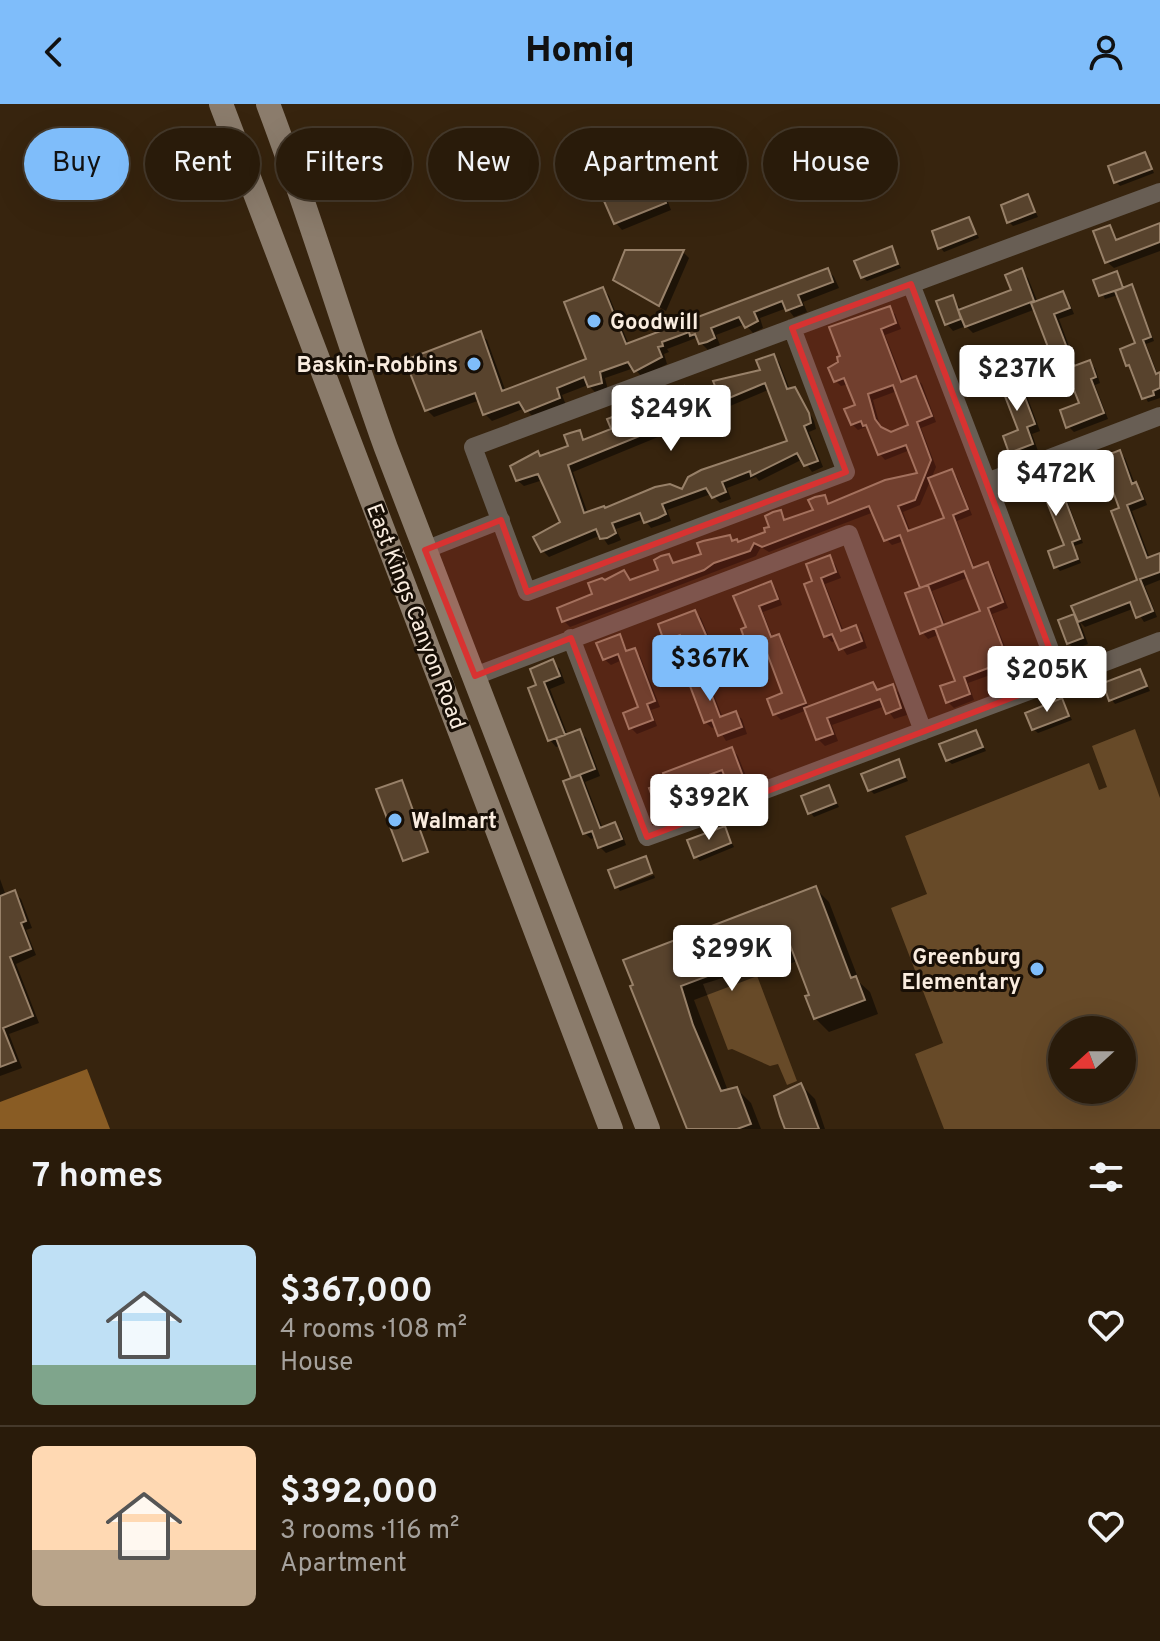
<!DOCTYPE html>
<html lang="en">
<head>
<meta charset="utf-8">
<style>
	:root { --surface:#291b0a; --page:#352818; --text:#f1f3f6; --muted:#a5a19c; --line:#45392b; --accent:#7fbdfa }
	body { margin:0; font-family:Overpass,sans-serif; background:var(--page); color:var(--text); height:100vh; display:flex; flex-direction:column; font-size:30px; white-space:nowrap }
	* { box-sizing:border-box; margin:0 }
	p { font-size:26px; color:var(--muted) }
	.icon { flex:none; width:44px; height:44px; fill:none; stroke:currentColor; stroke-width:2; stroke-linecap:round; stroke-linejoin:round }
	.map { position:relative; height:1025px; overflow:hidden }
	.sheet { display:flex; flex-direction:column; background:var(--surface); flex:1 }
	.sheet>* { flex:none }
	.guide { position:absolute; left:24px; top:24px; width:1112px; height:72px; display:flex; gap:16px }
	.needle { width:52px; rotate:249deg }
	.tools { position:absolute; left:1048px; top:912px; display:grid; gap:16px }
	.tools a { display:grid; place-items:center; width:88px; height:88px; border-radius:50%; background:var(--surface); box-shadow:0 8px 32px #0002,0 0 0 2px var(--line); font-size:40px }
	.price { position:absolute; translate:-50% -68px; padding:0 18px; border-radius:8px; background:#fff; color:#222; font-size:26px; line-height:52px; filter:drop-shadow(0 2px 4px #0008) }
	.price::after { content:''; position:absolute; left:50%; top:48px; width:24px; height:18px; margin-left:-12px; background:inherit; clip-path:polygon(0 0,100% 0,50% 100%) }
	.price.selected { background:var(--accent); color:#111 }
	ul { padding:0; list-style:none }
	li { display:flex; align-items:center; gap:24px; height:200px; padding:0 32px }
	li+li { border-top:2px solid var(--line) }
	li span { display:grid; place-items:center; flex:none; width:224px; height:160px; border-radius:12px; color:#555 }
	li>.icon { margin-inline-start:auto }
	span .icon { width:96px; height:96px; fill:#fffc; stroke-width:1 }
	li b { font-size:34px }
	h2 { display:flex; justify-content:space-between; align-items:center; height:96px; padding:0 32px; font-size:34px }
	.pill { padding:0 28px; border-radius:36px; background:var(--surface); box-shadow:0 8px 32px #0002,0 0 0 2px var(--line); font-size:28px; line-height:72px }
	.pill.selected { background:var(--accent); color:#111 }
	header { display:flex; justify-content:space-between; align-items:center; height:104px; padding:0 32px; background:var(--accent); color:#111; font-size:36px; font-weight:800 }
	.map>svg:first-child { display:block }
</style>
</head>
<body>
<header><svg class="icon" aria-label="back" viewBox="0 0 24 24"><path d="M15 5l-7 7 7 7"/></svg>Homiq<svg class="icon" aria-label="person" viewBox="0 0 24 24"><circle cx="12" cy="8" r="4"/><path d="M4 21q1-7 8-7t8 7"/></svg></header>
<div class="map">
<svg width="1160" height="1025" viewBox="0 0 1160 1025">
	<rect width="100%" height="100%" fill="#37240e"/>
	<path fill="#674a28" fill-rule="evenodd" d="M1135,625L1160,694V1025H944L915,950L943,939L891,804L927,790L905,732L1089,659L1099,686L1107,683L1092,642ZM1062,926H1122V986H1062Z
		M753,861L797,977L787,981L778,960L770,962L732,945L728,946L703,880C721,875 737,868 753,861Z"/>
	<path fill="#895c24" d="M87,965L110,1025H0V998Z"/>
	<path fill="#0007" fill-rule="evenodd" d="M1145,50L1154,69L1120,82L1116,78Z
		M647,54L654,61L671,106L622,126L616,119Z
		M1028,93L1038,113L1013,122L1009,118Z
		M969,115L979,134L944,148L940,143Z
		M1160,121V147L1114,164L1107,158L1109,123L1119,137Z
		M891,145L901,164L867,177L862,173Z
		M683,148L689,154L666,207L623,183L616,176Z
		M828,166L834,173L839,184L803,198L807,208L794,213L787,204L760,214L763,224L753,229L745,220L716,231L720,241L708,246L696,234L667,245L669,248L664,250L667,260L642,273L634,264L605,274L608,286L596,289L588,281L562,291L566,301L533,313L525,304L492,317L485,310L480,296L434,313L427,306L480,230L487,236L506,288L588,256L603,185L609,192L629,241Z
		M1021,167L1028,174L1038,199L1063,190L1068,195L1074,210L1059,215L1077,264L1089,259L1095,264L1100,279L1095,281L1108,315L1074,328L1068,322L1081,300L1070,271L1065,273L1059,268L1036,205L973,229L966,222L953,227L947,220L952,193L962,207L1014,187Z
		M1116,169L1125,185L1131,183L1135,187L1154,237L1146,240L1158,271H1160V294L1148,298L1128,261L1137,241L1118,191L1105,195L1096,177Z
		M889,205L895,210L901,225L885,231L904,279L916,274L922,280L936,318L921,324L936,363L931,375L951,367L957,373L972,411L957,417L975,465L987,460L993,466L1008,504L992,510L1011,558L1023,553L1029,559L1034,573L1014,581L1004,566L968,579L974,596L954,604L948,598L958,578L940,530L928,535L922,528V485L904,437L892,441L886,435L874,408L769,448L761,443L756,452L570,523L564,517L595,492L605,478L626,468L633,478L660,467L669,452L676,460L704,451L729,433L739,440L768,429L780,409L787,417L815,408L824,393L831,401L919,370L910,346L885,356L880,350L871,327L866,323L858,326L852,320L857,303L849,280L841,282L836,277L841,259ZM897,287L911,322L891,330L880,322L873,296ZM931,375L947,415L911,429L903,408L920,401ZM969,473L982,508L946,522L932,487Z
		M773,252L779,258L790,286L794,285L800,291L814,317L816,325L809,328L823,363L812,368L803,355L759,377L756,373L727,384L731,395L720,399L711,390L667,406L671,417L651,424L644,415L616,425L621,436L614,439L608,441L601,431L549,453L543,447L563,419L543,376L524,382L517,376L538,350L542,353L570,343L579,329L586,337L614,326L630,310L636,316L662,309L674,299L683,284L690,293L762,267ZM768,286L790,339L683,388L588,410L573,368L658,333L666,318L672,324L687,320Z
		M1000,256L1009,272L1014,270L1021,276L1040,327L1032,330L1038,347L1018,355L1011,348L1021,328L1003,280L991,284L985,278Z
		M1119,348L1125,354L1135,380L1142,387L1147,401L1132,407L1150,455L1160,451V476L1145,482L1157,513L1144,518L1135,504L1085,523L1080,518L1088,540L1075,545L1068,539L1060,517L1140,478L1121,405L1111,377L1096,383L1090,377Z
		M1045,371L1053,387L1059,384L1064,388L1083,439L1074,442L1081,459L1060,467L1056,463L1066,442L1047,392L1034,397L1030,393Z
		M829,454L835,460L841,474L825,480L844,528L855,523L862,529L867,544L847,551L837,536L832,538L826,532L815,478Z
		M771,480L776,485L782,501L763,508L773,534L778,532L784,538L809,604L873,580L880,587L892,582L899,589L907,611L894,615L885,602L832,621L838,637L825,642L818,635L807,606L781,616L775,610L770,596L785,590L766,542L754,547L749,541L748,525L736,493Z
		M695,508L701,514L720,560L704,566L723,614L735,609L742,615L747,630L726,637L717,622L712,624L705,618L696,564L684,537L672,542L666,536L660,521Z
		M619,533L629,548L634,546L640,552L660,603L651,606L657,622L637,630L631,624L641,604L622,556L611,561L604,555Z
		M553,558L560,565L565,579L550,585L568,632L579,627L586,634L600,672L585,678L603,725L615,720L621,727L626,741L606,749L600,743L596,733L591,735L585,729L575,675L561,641L556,643L550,636L539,582Z
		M1140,567L1150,587L1115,600L1111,595Z
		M1062,597L1072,616L1038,629L1033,625Z
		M976,628L986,647L952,660L947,656Z
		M732,645L738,652L750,682L736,687L727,673L678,692L671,685L680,707L666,713L660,706L652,685Z
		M898,658L908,677L874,690L870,686Z
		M829,683L839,703L814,713L810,708Z
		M724,724L734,743L700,757L695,752Z
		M654,771L655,774L620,787L618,784Z
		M0,775L6,792L14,789L21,795L32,824L26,826L36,851L16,860L39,919L9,930L22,964L0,972Z
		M815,784L829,798L860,879L870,888L878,910L829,928L815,914L812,892L797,857L694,896L728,987L737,985L751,999L761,1025H689L632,883Z
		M801,981L815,995L825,1025H790Z"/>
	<path fill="#58432d" stroke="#988169" stroke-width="2" fill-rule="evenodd" d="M1145,48L1152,65L1114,79L1108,62Z
		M648,52L666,99L614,120L594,74Z
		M1028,90L1035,108L1007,119L1001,101Z
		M969,113L976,130L938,145L932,127Z
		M1160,119V138L1105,159L1093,127L1110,121L1116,136Z
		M892,142L898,160L861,174L854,157Z
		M625,146H684L659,202L613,176Z
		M828,164L833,178L798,191L802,201L786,207L782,197L754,208L758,217L745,224L739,213L711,224L715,234L707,238L699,240L695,230L690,232L689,228L662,238L663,242L658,243L662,253L634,268L628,258L600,268L602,279L588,283L584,273L557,284L560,294L525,308L519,298L483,311L475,289L425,307L405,256L481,227L502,287L586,255L564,198L603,183L626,240Z
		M1022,164L1034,197L965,223L958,206L1011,186L1005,171Z
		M1117,167L1123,184L1099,192L1093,176Z
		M1132,180L1151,233L1143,236L1156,270L1160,268V284L1153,287L1154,291L1142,295L1129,261L1126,262L1120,245L1135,239L1115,187Z
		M1063,187L1070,204L1054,210L1074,262L1090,256L1096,273L1091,275L1104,309L1066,324L1060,306L1079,299L1066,266L1058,269L1031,199Z
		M953,191L961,215L945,221L936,197Z
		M890,202L896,219L881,225L901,278L916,272L932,312L917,318L931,356L915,396L898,402L908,427L944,414L928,374L952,365L968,405L953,411L973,464L988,458L1003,498L988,504L1008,557L1023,551L1030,567L1006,576L1000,560L991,563L964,573L970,590L946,599L940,582L955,577L935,524L980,507L964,467L920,484L900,431L884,437L869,402L762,443L754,439L750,447L714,459L704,466L562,518L557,504L592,490L588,479L602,474L605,476L624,466L630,476L658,466L654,456L661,452L669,450L673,459L701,450L697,439L703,437L730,431L732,437L737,435L738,438L765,428L764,424L769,423L765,412L773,408L781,406L784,416L813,406L808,396L815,393L825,391L828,400L885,376L917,369L906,341L878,351L866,321L863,322L861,317L851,321L844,305L855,301L844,274L834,278L828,264L838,258L837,253L840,252L829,223ZM893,281L908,321L891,328L881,323L875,315L868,290Z
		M774,250L787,285L795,283L809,309L811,319L804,322L818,357L804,362L797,349L751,372L750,367L722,378L726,388L712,394L706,384L662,400L666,410L658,414L644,419L640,409L612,419L616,429L607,434L600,435L596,425L541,448L533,433L560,418L538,370L516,377L510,362L538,347L540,352L568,342L564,331L570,329L580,326L583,336L611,325L607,315L615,312L630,308L634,317L659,307L658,303L672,298L668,288L676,284L684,282L687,292L715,282L713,277L760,266L756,256ZM765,279L787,337L701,366L688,373L682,385L670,380L655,383L605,404L604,402L584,409L568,361L652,327L660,310L664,319L679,313V315Z
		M1000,254L1006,271L983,279L976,263Z
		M1015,267L1035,320L1027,323L1033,340L1009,349L1003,332L1018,326L998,274Z
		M1120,346L1132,380L1136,378L1143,395L1127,401L1147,454L1160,449V468L1140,475L1153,507L1136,514L1130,498L1078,518L1071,502L1137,476L1111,407L1119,404L1107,371L1088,378L1082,361Z
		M1045,369L1052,385L1060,382L1080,435L1072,438L1078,455L1054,464L1048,447L1064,441L1043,388L1028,394L1022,378Z
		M830,451L836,468L821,474L841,527L856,521L862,537L839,546L832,530L824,533L804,480L812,477L806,460Z
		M771,477L778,495L759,502L771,533L779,530L806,599L773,611L767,595L782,589L762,536L747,542L741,525L746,523L733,492Z
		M928,481L943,521L920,530L905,489Z
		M695,506L716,554L692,563L680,531L664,537L658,520Z
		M1074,510L1083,534L1067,540L1058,516Z
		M620,530L626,547L635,544L655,597L647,600L653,616L629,625L623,609L638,603L618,550L603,556L596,539Z
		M553,555L560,572L544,578L565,631L548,637L528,584L536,581L530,565Z
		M700,560L720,613L736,607L742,623L718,632L712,616L704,619L684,566Z
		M1140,565L1147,582L1109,597L1103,579Z
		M873,578L877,586L893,580L901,604L886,610L880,595L827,614L833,630L816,636L804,604Z
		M1062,594L1069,612L1032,626L1025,609Z
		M580,625L595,665L571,674L556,634Z
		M976,626L983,643L946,657L939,640Z
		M732,643L744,675L728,681L722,666L669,686L663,669Z
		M899,655L905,673L868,687L861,670Z
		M580,671L600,724L615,718L622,735L598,744L592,727L583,730L563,677Z
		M402,676L428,748L403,757L376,685Z
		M666,678L675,701L658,708L649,684Z
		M829,681L836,699L808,710L801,692Z
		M725,722L731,739L694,754L687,736Z
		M646,752L652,769L615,784L608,766Z
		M816,782L851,874L856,872L865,896L814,915L805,892L809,891L790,841L681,882L693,921L721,987L737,983L751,1020L737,1025H687L630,882L633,881L623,856Z
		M15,786L26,817L21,819L31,845L10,853L33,912L3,924L16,957L0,963V792Z
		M801,979L805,988L819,1025H785L780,1012L774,992Z"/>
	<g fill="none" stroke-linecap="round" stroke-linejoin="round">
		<path stroke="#685e54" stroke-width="18" d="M911,180L1160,88
			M792,224L846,368L527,488L473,343L911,180L987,378L1160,312
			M425,446L501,416
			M571,534L647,733L719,707L744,694L1061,575L987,378
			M475,572L849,430L923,627
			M1061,575L1160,537"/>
		<path stroke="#8b7c6c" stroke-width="24" d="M221,0L611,1025
			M268,0C311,113 345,230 386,344L648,1025"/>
	</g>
	<path fill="#d83231" fill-opacity="0.2" stroke="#d83231" stroke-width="6" stroke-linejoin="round" d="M911,180L1061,575L647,733L571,534L475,572L425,446L501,416L527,488L846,368L792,224Z"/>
	<g fill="#7fbdfa" stroke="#180f06" stroke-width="3">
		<circle cx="594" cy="217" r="8"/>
		<circle cx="474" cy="260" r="8"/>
		<circle cx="395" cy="716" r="8"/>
		<circle cx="1037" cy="865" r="8"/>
	</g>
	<g text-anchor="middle" stroke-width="6" stroke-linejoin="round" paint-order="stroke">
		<g font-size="22" font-weight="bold" fill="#f9ecdf" stroke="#180f06" text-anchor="start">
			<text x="610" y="225">Goodwill</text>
			<text x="458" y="268" text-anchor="end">Baskin-Robbins</text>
			<text x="411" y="724">Walmart</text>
			<text x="1021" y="860" text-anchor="end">Greenburg<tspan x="1021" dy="25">Elementary</tspan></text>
		</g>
		<g font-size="22" fill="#f9ecdf" stroke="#180f06">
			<text transform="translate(417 512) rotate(69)" y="8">East Kings Canyon Road</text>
		</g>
	</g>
</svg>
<div class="tools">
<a><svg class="needle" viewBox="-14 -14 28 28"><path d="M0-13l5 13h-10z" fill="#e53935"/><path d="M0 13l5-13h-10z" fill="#a5a19c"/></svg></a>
</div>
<b class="price" style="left:1017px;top:309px">$237K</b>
<b class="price" style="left:671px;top:349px">$249K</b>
<b class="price" style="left:1056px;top:414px">$472K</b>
<b class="price selected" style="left:710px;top:599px">$367K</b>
<b class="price" style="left:1047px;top:610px">$205K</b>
<b class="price" style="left:709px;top:738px">$392K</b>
<b class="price" style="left:732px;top:889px">$299K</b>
<div class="guide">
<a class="pill selected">Buy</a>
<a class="pill">Rent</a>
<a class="pill">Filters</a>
<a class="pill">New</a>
<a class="pill">Apartment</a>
<a class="pill">House</a>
</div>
</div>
<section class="sheet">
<h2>7 homes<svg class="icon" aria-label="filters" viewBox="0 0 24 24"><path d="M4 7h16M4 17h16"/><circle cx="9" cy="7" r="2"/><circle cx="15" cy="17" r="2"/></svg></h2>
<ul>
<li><span style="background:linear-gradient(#bfe0f5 75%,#7fa58c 0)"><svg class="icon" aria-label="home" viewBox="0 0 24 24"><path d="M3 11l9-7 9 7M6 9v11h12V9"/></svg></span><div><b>$367,000</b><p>4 rooms · 108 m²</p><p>House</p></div><svg class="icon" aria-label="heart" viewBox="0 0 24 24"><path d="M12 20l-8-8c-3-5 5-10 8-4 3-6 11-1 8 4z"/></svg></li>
<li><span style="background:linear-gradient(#ffd9b3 65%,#b9a48a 0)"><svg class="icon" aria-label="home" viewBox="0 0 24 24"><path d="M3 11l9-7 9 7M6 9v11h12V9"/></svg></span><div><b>$392,000</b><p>3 rooms · 116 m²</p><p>Apartment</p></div><svg class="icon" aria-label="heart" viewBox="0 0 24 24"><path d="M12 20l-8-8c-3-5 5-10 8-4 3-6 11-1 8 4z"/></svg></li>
</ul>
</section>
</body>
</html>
